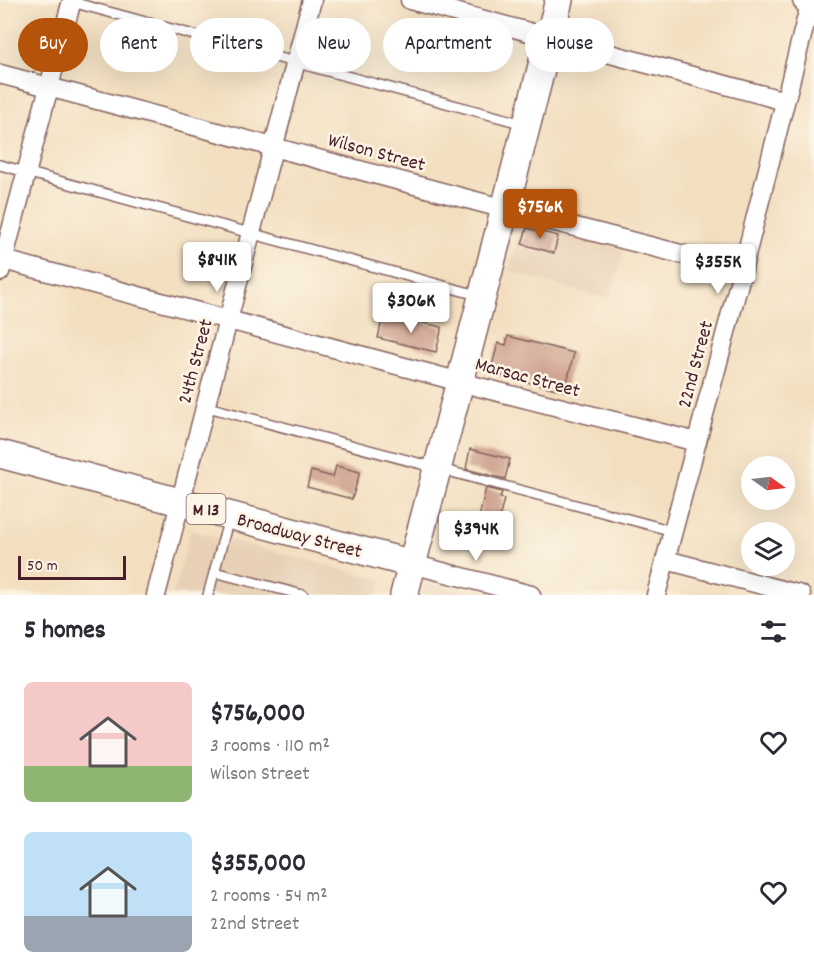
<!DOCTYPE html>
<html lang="en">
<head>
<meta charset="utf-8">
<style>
	:root { --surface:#fff; --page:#f2f2f3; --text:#2b2b33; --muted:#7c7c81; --accent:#b45309 }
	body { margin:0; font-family:Dekko,sans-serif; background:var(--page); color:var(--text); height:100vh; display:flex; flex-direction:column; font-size:22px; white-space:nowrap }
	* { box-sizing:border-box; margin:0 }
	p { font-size:20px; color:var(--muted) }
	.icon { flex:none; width:33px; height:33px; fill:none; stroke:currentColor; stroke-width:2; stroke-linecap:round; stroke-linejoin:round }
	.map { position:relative; height:595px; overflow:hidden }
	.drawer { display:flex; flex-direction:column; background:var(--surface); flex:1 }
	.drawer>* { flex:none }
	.top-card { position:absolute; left:18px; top:18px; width:778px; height:54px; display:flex; gap:12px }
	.needle { width:39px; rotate:104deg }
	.tools { position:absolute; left:741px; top:456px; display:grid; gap:12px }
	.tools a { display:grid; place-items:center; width:54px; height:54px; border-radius:50%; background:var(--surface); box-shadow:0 6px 24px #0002; font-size:30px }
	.scale { position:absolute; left:18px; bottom:15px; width:108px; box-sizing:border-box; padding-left:6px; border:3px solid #4a1f2b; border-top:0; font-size:16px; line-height:21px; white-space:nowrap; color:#4a1f2b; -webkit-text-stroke:4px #fcf5e5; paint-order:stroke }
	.price { position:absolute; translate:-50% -51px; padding:0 14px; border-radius:6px; background:#fff; color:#222; font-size:20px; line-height:39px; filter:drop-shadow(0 2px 3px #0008) }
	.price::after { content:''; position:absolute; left:50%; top:36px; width:18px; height:14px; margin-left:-9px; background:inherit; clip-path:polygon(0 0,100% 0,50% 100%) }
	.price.on { background:var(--accent); color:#fff }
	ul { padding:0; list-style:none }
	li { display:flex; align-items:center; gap:18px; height:150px; padding:0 24px }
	li span { display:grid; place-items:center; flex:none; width:168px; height:120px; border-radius:9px; color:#555 }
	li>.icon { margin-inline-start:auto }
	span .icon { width:72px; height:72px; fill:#fffc; stroke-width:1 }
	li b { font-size:26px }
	h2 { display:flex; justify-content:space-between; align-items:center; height:72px; padding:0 24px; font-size:26px }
	.tag { padding:0 21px; border-radius:27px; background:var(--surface); box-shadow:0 6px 24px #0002; font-size:21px; line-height:54px }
	.tag.on { background:var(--accent); color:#fff }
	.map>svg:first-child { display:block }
</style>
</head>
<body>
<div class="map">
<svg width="814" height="595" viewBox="0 0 814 595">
	<rect width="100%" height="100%" fill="#fcf5e5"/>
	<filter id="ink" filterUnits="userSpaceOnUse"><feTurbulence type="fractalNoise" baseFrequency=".0167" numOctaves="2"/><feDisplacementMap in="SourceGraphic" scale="12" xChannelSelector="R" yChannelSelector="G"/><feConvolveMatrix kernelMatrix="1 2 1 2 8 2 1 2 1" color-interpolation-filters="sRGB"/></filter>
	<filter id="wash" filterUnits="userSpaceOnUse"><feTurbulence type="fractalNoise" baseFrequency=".008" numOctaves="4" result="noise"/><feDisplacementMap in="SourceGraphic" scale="24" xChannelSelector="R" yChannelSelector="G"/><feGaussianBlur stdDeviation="1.35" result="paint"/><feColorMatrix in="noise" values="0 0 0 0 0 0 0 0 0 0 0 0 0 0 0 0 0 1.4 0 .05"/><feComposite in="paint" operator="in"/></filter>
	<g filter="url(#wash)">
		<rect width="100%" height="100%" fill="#f3dfc0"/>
		<path fill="#e7d0b5" d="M523,221L624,249L610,300L509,271Z
			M191,530L382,580L378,595H173Z
			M424,581L476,595H420Z"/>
		<g id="blocks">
			<path fill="#c99985" d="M527,228L558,236L554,253L522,244Z
				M383,316L418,324L419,322L442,327L436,352L378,338Z
				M508,336L574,353L565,391L490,373L498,343L506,345Z
				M470,449L510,459L505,479L466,469Z
				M336,466L360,472L352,499L307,487L311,471L333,477Z
				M486,488L502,492L500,498L504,499L496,531L477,526Z"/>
		</g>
	</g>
	<g filter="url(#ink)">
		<use href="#blocks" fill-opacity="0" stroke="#85625f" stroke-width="1.5"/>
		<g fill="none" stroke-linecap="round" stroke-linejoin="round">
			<defs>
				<path id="lane" d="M68,1L524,124
					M0,165L481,296
					M204,406L673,531
					M214,572L303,595
					M208,595L229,518"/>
				<path id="street" d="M410,0L785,101
					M0,74L505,209L743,270
					M0,259L483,388L697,442
					M0,272L72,0
					M666,560L801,595
					M412,564L531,595
					M156,595L312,0
					M656,595L739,283L810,4"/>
				<path id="secondary" d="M805,0L814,7"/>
				<path id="primary" d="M0,454L412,564
					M404,595L460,382L559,0"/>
			</defs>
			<use href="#lane" stroke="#85625f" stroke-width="12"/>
			<use href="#street" stroke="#85625f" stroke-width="21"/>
			<use href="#secondary" stroke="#85625f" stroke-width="27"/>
			<use href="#primary" stroke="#85625f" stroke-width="30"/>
			<use href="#lane" stroke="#fff" stroke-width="9"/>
			<use href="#street" stroke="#fff" stroke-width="18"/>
			<use href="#secondary" stroke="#fff" stroke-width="24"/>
			<use href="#primary" stroke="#fff" stroke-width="27"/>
		</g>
	</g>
	<g text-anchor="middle" stroke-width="5" stroke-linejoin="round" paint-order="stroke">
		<rect fill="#fcf5e5" stroke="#7f5f63" stroke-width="1.5" x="186.5" y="494" width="39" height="30" rx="4.5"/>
		<g font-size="18" font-weight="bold" fill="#4a1f2b">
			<text x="206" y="515">M 13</text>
		</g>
		<g font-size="20" fill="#4a1f2b" stroke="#fcf5e5">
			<text transform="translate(377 151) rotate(15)" y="7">Wilson Street</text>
			<text transform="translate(194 361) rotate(-75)" y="7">24th Street</text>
			<text transform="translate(694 364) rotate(-75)" y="7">22nd Street</text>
			<text transform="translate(528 376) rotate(15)" y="7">Marsac Street</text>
			<text transform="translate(300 534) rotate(15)" y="7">Broadway Street</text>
		</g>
	</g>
</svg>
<div class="tools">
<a><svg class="needle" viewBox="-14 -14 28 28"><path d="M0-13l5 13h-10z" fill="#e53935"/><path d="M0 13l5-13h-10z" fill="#7c7c81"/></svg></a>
<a><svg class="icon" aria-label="layers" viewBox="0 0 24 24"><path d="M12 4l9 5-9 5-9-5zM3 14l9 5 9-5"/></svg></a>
</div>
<div class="scale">50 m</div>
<b class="price on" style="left:540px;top:240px">$756K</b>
<b class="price" style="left:217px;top:293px">$841K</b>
<b class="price" style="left:718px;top:295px">$355K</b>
<b class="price" style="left:411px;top:334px">$306K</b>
<b class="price" style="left:476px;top:562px">$394K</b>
<div class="top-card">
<a class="tag on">Buy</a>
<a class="tag">Rent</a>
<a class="tag">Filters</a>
<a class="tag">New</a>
<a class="tag">Apartment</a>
<a class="tag">House</a>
</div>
</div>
<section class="drawer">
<h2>5 homes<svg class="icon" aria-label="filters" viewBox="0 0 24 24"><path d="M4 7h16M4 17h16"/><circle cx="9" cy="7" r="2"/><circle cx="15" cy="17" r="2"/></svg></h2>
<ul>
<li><span style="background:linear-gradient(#f6c9c9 70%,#8fb573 0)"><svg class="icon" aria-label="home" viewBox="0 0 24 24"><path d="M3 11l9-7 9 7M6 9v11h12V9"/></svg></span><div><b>$756,000</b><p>3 rooms · 110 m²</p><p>Wilson Street</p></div><svg class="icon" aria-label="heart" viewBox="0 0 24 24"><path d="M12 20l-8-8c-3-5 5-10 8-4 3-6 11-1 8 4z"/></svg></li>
<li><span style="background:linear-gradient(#bfe0f5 70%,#9aa5b1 0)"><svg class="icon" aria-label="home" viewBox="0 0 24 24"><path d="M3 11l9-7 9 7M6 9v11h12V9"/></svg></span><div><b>$355,000</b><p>2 rooms · 54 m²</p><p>22nd Street</p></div><svg class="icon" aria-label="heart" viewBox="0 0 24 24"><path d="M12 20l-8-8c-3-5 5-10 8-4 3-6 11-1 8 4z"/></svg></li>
</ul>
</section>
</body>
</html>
